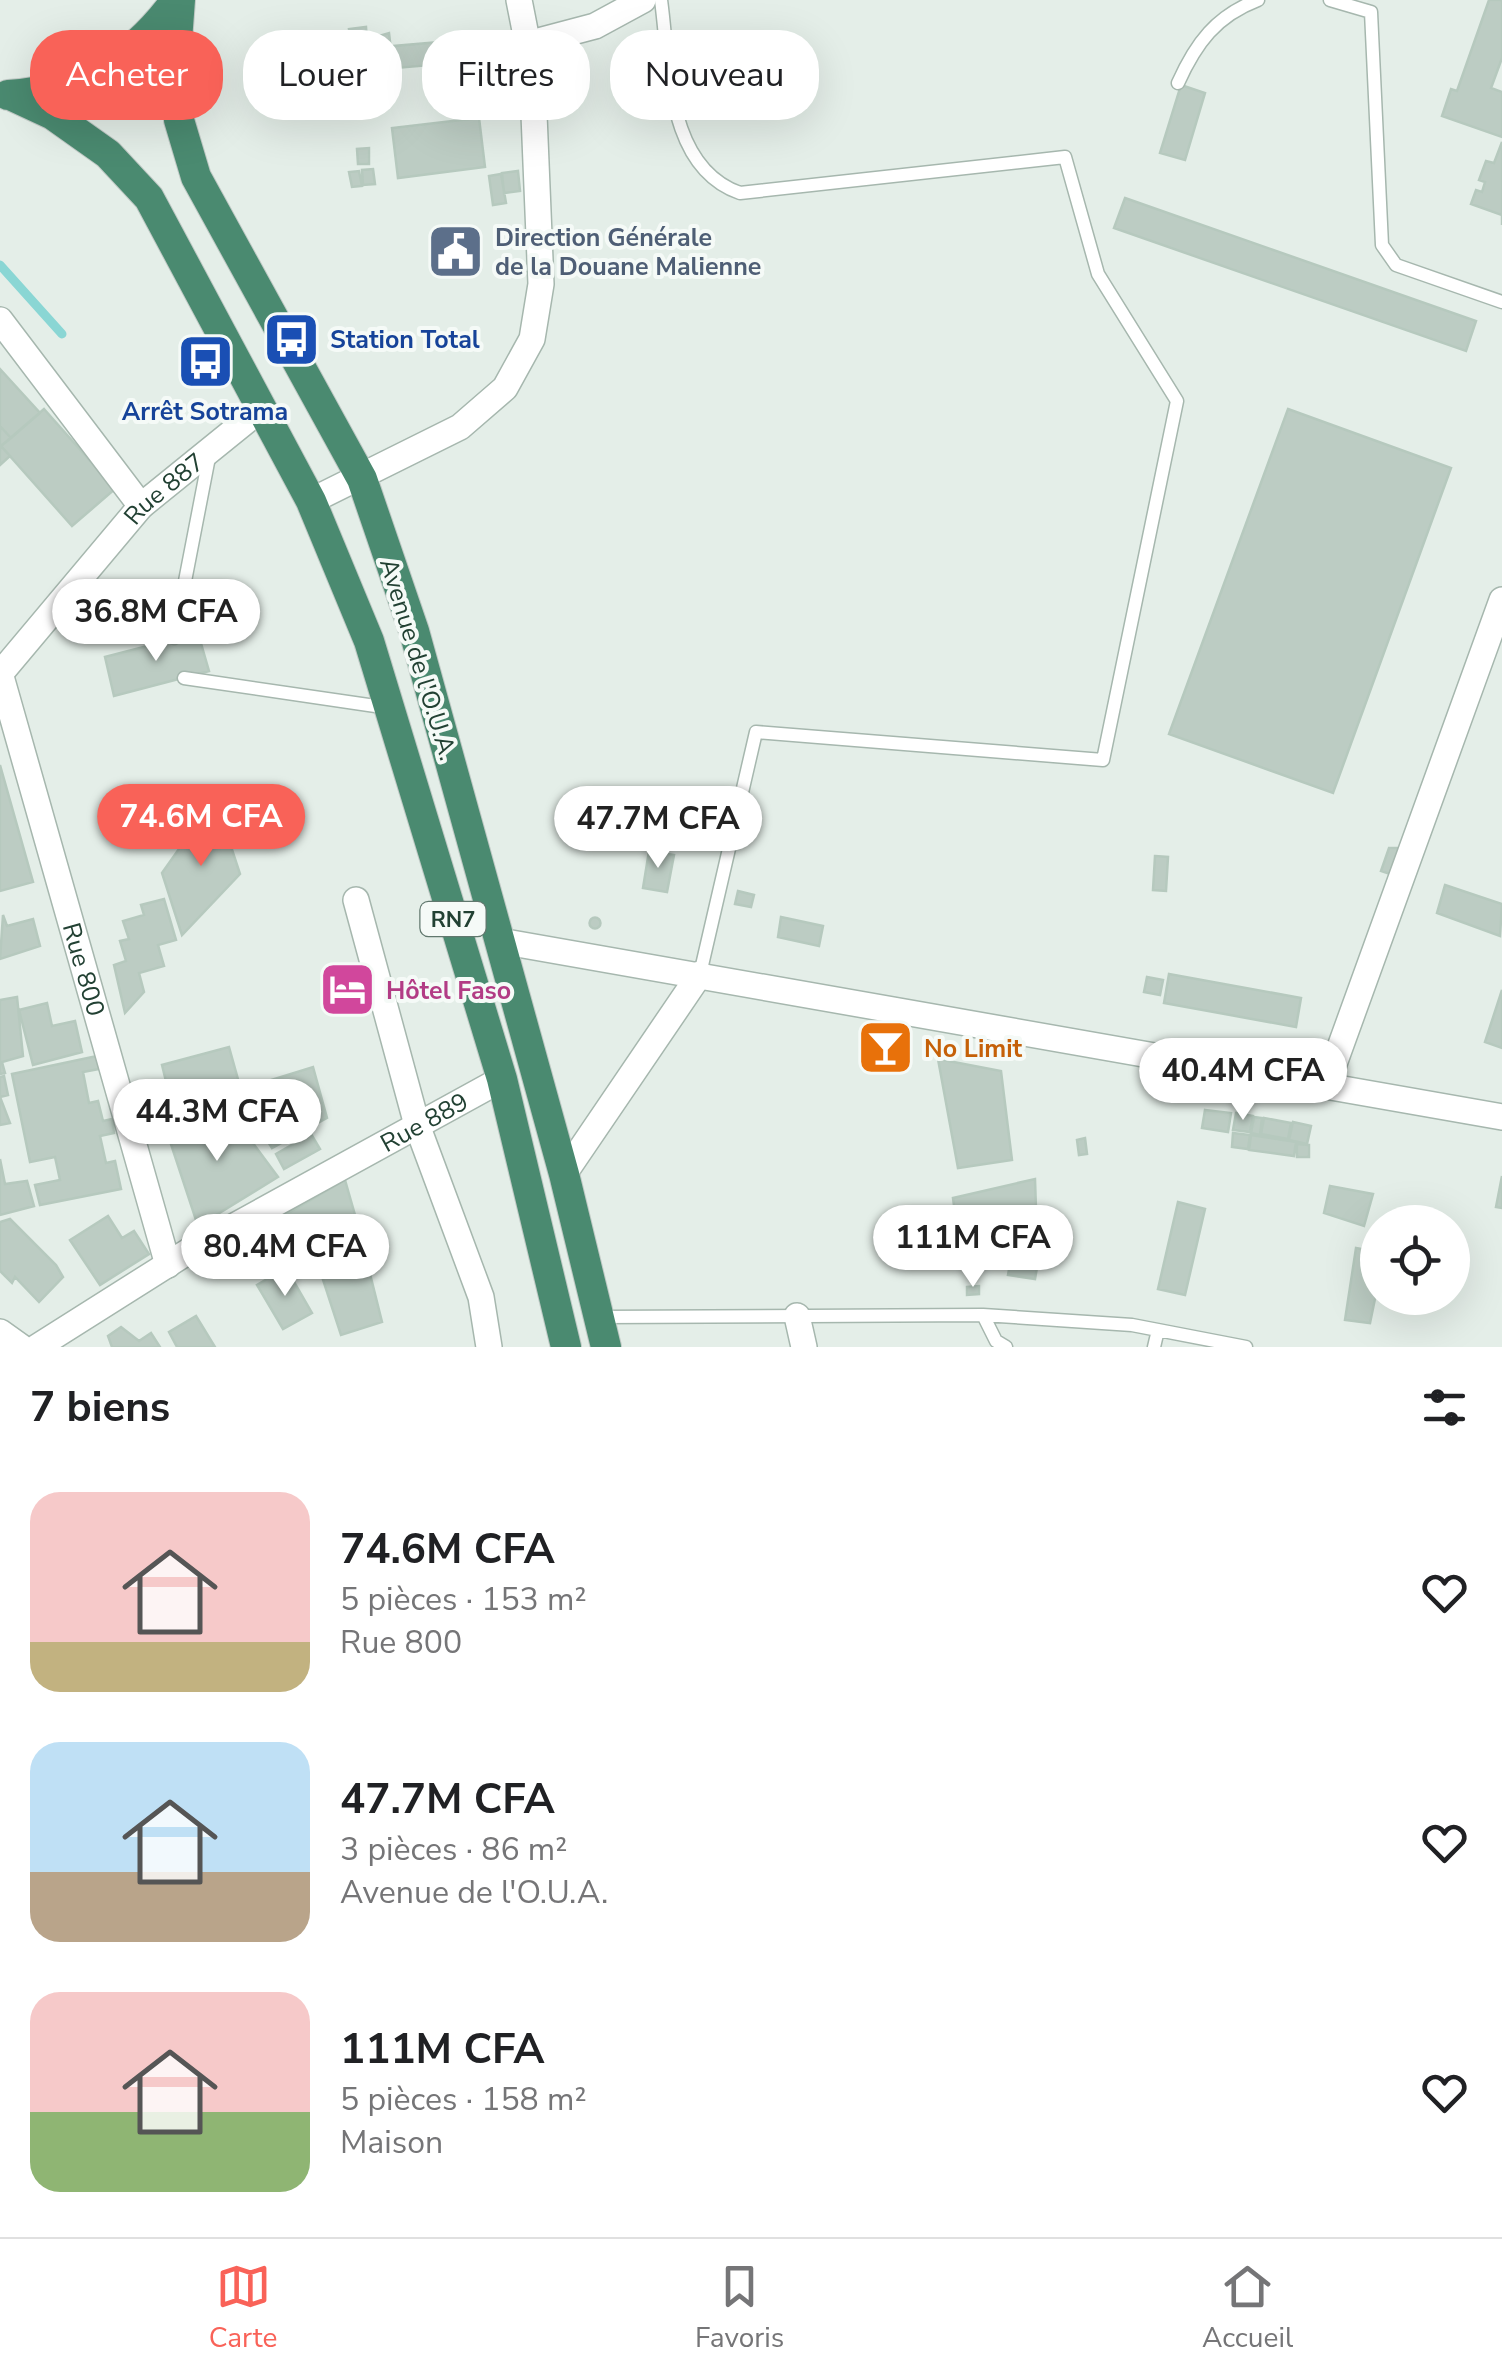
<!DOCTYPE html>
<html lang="fr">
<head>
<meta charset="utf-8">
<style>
	:root { --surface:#fff; --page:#f6f6f6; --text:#202124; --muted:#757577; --line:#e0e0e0; --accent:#f96258 }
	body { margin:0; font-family:"Nunito Sans",sans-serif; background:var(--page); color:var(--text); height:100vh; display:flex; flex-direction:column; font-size:38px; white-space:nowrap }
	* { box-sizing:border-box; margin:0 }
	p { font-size:32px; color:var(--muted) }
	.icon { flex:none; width:55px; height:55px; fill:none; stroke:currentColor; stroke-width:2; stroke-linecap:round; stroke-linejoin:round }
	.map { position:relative; height:1347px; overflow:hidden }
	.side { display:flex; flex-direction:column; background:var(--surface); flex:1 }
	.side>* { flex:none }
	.hud { position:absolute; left:30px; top:30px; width:1000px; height:90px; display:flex; gap:20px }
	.fabs { position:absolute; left:1360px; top:1205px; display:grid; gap:20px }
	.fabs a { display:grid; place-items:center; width:110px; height:110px; border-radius:50%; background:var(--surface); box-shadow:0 10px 40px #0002; font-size:50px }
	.price { position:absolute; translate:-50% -85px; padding:0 22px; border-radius:35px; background:#fff; color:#222; font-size:32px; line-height:65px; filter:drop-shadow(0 2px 5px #0008) }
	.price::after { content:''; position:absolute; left:50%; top:60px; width:30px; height:22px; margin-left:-15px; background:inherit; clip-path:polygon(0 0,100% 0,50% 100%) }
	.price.on { background:var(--accent); color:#fff }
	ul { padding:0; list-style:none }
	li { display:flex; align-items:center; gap:30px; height:250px; padding:0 30px }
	li span { display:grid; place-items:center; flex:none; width:280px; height:200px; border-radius:30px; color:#555 }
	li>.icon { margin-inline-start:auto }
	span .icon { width:120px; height:120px; fill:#fffc; stroke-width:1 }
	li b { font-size:42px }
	h2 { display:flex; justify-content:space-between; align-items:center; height:120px; padding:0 30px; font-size:42px }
	.pill { padding:0 35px; border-radius:40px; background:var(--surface); box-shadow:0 10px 40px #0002; font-size:35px; line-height:90px }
	.pill.on { background:var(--accent); color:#fff }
	.dock { display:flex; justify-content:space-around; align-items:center; height:140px; border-top:2px solid var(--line); background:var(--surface); font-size:28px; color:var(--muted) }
	.dock a { display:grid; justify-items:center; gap:5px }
	.dock .on { color:var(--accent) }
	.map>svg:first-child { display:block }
</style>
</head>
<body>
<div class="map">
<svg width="1502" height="1347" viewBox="0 0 1502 1347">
	<rect width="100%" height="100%" fill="#e4eee8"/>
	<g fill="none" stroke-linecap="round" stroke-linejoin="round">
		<path stroke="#8ad6d4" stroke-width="9" d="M0,265L62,334"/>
	</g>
	<path fill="#bcccc3" stroke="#b6c9be" stroke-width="2.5" d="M1489,0H1502V58L1491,88L1502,92V137L1442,116L1451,89L1457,91Z
		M366,27L367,41L351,42L349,29Z
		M389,33L392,59L357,63L355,43Z
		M485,38L487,60L396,68L394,46Z
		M348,46L353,101L324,104L319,49Z
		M305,59H319L320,70L306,71Z
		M359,66L362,90L354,92L351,68Z
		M320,71L322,89L313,90L312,72Z
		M1181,85L1205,93L1185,160L1160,153Z
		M479,118L485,167L398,178L392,128Z
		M1502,142V225V215L1471,204L1476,190L1482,192L1485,182L1479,180L1486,161L1494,163Z
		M369,148V164H358L357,149Z
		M373,169L375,184L363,185L362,170Z
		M359,171L362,186L352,187L349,172Z
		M518,171L520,191L504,193L502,173Z
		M501,174L506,203L493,205L489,176Z
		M1125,198L1476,321L1466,351L1114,228Z
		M0,369L40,413L11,438L0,426Z
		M44,409L115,489L72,526L1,446Z
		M1288,409L1451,468L1333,793L1169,734Z
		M0,426L11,438L1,446L10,456L0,465Z
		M198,633L209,671L114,696L105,657Z
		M0,765L33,882L0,891Z
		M215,798L240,874L182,935L162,873Z
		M1389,848H1403L1393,875L1381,871Z
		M649,851L674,855L667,892L643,888Z
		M1155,856L1168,857L1166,891L1153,890Z
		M1445,885L1502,904L1500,936L1437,913Z
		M738,891L754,895L751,907L735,904Z
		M164,899L176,940L158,945L164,966L139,973L144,992L125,1013L114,965L126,961L120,941L129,939L123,921L144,915L141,905Z
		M3,915L7,926L33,919L40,946L0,959Z
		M781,917L823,926L819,946L778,937Z
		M589.5 923a5.5 5.5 0 1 1 11 0a5.5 5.5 0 1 1-11 0Z
		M1169,974L1301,998L1296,1027L1164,1003Z
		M1147,977L1163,980L1160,995L1144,992Z
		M1502,990V1048L1485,1042Z
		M17,997L23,1056L2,1062L5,1073L0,1074V1000Z
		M47,1003L52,1026L75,1021L82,1052L33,1065L19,1010Z
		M229,1047L239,1083L171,1102L162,1065Z
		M97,1056L99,1069L83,1072L89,1103L98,1101L103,1121L112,1119L114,1133L100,1136L106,1163L115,1161L121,1189L40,1205L35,1185L60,1180L55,1157L30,1162L12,1074Z
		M938,1059L1001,1071L1012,1160L958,1168Z
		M313,1067L327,1118L272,1148L236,1091Z
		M4,1076L8,1095L0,1097L10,1123L0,1125V1077Z
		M193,1106L203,1107L211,1119L222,1116L228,1136L241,1127L278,1177L198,1226L167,1132L185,1127L184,1113Z
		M1205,1110L1231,1113L1228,1132L1202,1128Z
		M1236,1113L1253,1116L1250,1132L1233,1130Z
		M1254,1117L1262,1118L1260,1135L1251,1133Z
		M1264,1118L1291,1123L1288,1139L1261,1134Z
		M1293,1122L1311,1126L1307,1144L1289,1140Z
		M1233,1133L1250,1135L1248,1149L1232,1147Z
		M311,1134L320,1149L284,1169L276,1154Z
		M1251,1135L1296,1142L1294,1156L1249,1150Z
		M1085,1138L1087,1154L1079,1155L1077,1140Z
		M1297,1144L1309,1145V1157H1297Z
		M0,1159L5,1184L27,1181L34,1206L0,1215Z
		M1502,1176V1208L1496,1207Z
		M1035,1179L1036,1209L956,1221L953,1198Z
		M345,1180L357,1222L346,1224L354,1252L364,1250L382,1322L341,1335L314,1252L296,1268L268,1225Z
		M1330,1186L1373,1194L1364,1226L1324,1213Z
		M1178,1202L1205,1209L1185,1295L1158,1289Z
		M108,1216L122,1238L134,1231L149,1254L100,1285L70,1240Z
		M10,1219L56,1265L63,1277L39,1302L15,1277L12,1283L0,1271V1222Z
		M1018,1220L1045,1222L1035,1279L1008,1275Z
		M986,1245L993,1246L991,1262H984Z
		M993,1246L1003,1247L1001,1264L992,1262Z
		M1356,1248L1378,1252V1284L1370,1323L1345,1320Z
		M286,1268L312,1313L283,1329L257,1285Z
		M979,1286V1294L967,1295V1287Z
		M196,1316L215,1347H177L169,1332Z
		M121,1327L139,1341L151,1333L160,1347H112L108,1336Z"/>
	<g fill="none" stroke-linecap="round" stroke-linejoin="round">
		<defs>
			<path id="service" d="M661,0C670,65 666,167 740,193L1065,157L1098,274L1177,401L1103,760L756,732L700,974
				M1330,0L1371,12L1382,245L1396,265L1502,302
				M1178,83C1196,43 1216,16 1258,0
				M174,638L210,452
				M184,678L389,708
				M983,1315L996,1341L1006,1347
				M601,1317L983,1315L1132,1325L1246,1347
				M1154,1347L1158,1330"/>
			<g id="minor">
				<path d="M527,44L595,26L643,0"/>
				<path d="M0,320L141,506"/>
				<path d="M311,501L460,427L505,388L532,339L541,284L532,66L519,0"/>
				<path id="s1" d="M0,673L168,1265"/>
				<path id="s2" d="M0,674L141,506L262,408"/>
				<path d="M356,900L417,1125L481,1297L489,1347"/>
				<path d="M500,941L1502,1117"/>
				<path d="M1326,1086L1502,600"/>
				<path d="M564,1174L700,974"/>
				<path d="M797,1316L804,1347"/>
				<path d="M0,1332L21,1347"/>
				<path id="s3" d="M37,1347L189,1251L502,1079"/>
			</g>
			<path id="trunk" d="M180,0L176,54L179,120L196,177L362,479L414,631L564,1174L606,1347
				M8,95C82,90 133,59 176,0
				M10,95L53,115L108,154L149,198L311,501L369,641L502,1079L566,1347"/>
		</defs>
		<use href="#service" stroke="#a6b7ae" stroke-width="15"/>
		<use href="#minor" stroke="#a6b7ae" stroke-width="28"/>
		<use href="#trunk" stroke="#c1cac6" stroke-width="32"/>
		<use href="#service" stroke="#fff" stroke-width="12"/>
		<use href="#minor" stroke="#fff" stroke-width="25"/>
		<use href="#trunk" stroke="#4a8a70" stroke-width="30"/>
	</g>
	<defs>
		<symbol id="civic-square" viewBox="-11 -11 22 22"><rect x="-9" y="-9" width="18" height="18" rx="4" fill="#5c6f8a" stroke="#f5faf7"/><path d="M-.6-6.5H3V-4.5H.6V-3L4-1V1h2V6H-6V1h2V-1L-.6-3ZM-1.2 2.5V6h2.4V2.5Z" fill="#fff"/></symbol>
		<symbol id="bus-square" viewBox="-11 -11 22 22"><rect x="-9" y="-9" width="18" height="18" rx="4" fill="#1a4fb4" stroke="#f5faf7"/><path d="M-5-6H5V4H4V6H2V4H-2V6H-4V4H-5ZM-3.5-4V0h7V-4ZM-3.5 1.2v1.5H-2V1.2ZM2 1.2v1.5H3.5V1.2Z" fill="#fff"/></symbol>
		<symbol id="hotel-square" viewBox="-11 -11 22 22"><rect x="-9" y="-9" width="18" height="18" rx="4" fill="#d1479c" stroke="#f5faf7"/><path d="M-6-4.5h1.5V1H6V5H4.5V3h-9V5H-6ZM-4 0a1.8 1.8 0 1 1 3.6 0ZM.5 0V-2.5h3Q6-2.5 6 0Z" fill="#fff"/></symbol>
		<symbol id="bar-square" viewBox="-11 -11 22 22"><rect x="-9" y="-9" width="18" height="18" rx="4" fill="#e8710a" stroke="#f5faf7"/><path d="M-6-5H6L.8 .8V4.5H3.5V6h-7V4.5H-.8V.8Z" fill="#fff"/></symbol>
	</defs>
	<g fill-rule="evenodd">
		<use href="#civic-square" x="424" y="220" width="63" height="63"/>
		<use href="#bus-square" x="260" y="308" width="63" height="63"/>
		<use href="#bus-square" x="174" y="330" width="63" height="63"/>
		<use href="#hotel-square" x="316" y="958" width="63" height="63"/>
		<use href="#bar-square" x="854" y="1016" width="63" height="63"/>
	</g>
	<g text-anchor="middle" stroke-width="8" stroke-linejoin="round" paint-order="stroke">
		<rect fill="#f5faf7" stroke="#61786e" stroke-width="2.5" x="420.5" y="902" width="65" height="34" rx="8"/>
		<g font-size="22" font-weight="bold" fill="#224133">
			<text x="453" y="927">RN7</text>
		</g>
		<g font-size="25" font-weight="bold" fill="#4e5e75" stroke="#f5faf7" text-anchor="start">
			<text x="495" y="246">Direction Générale<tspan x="495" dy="29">de la Douane Malienne</tspan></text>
		</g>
		<g font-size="25" font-weight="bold" fill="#164399" stroke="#f5faf7" text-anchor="start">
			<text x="330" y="348">Station Total</text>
			<text x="205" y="420" text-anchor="middle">Arrêt Sotrama</text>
		</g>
		<g font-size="25" fill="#224133" stroke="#f5faf7">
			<text dy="9" stroke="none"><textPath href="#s2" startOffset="248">Rue 887</textPath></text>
			<text transform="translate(419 659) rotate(73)" y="9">Avenue de l'O.U.A.</text>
			<text dy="9" stroke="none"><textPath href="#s1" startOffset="308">Rue 800</textPath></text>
			<text dy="9" stroke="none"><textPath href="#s3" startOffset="448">Rue 889</textPath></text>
		</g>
		<g font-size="25" font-weight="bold" fill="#b23c85" stroke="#f5faf7" text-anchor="start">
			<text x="386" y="999">Hôtel Faso</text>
		</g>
		<g font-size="25" font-weight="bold" fill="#c56008" stroke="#f5faf7" text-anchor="start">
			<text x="924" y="1057">No Limit</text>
		</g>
	</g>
</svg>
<div class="fabs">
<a><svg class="icon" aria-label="locate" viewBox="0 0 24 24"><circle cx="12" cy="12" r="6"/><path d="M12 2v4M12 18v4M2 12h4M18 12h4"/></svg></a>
</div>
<b class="price" style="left:156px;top:664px">36.8M CFA</b>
<b class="price on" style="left:201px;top:869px">74.6M CFA</b>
<b class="price" style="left:658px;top:871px">47.7M CFA</b>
<b class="price" style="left:1243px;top:1123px">40.4M CFA</b>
<b class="price" style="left:217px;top:1164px">44.3M CFA</b>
<b class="price" style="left:973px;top:1290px">111M CFA</b>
<b class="price" style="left:285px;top:1299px">80.4M CFA</b>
<div class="hud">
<a class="pill on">Acheter</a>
<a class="pill">Louer</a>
<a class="pill">Filtres</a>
<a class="pill">Nouveau</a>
</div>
</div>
<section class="side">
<h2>7 biens<svg class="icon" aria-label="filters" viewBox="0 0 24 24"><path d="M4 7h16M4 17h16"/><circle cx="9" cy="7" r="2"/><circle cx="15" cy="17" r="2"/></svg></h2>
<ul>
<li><span style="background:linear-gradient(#f6c9c9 75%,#c2b280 0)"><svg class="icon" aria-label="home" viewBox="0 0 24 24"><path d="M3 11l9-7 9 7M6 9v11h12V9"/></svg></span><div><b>74.6M CFA</b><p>5 pièces · 153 m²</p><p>Rue 800</p></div><svg class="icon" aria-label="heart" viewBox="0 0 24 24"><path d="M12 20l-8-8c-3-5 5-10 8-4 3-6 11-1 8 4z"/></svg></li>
<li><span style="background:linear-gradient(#bfe0f5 65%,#b9a48a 0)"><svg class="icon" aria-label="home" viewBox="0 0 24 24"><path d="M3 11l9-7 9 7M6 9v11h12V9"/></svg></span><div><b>47.7M CFA</b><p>3 pièces · 86 m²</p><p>Avenue de l'O.U.A.</p></div><svg class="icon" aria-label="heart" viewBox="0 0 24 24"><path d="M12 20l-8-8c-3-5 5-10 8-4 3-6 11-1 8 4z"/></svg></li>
<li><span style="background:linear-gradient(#f6c9c9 60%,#8fb573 0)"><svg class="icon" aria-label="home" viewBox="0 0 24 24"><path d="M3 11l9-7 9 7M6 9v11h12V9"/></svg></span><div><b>111M CFA</b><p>5 pièces · 158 m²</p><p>Maison</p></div><svg class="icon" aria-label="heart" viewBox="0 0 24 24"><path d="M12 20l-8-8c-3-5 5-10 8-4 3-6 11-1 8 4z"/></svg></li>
</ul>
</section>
<nav class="dock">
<a class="on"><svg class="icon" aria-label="map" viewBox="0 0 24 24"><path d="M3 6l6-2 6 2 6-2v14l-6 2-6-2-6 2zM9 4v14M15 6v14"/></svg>Carte</a>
<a><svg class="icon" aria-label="saved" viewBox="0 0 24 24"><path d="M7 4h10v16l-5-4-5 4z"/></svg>Favoris</a>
<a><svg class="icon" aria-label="home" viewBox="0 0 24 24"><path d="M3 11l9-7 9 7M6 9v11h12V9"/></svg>Accueil</a>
</nav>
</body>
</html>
